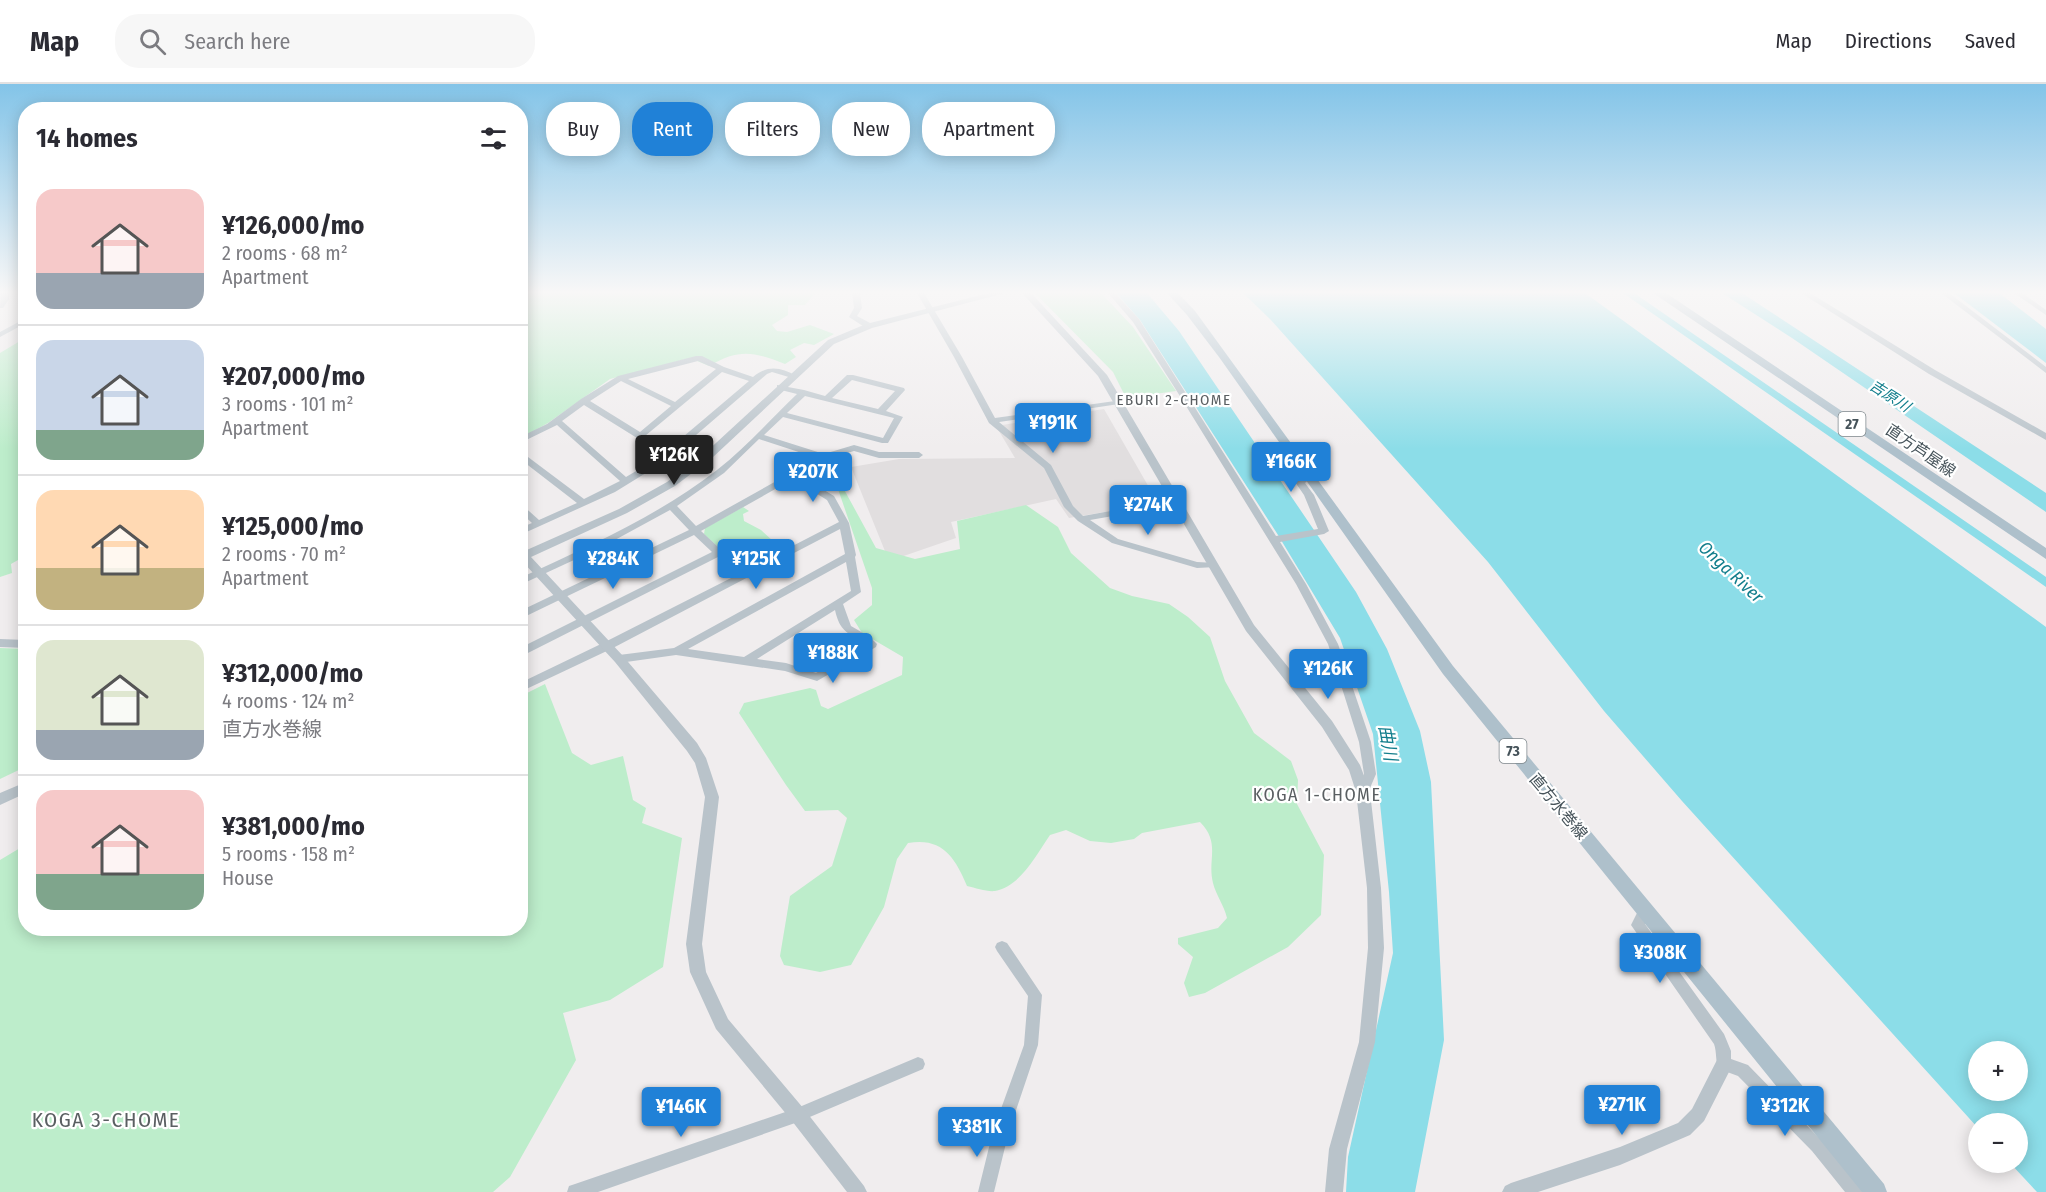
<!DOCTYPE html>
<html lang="en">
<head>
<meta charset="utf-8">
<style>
	:root { --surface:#fff; --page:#f7f7f7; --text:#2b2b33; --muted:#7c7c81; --line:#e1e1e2; --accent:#2081d7 }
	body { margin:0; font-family:"Fira Sans Condensed","Noto Sans JP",sans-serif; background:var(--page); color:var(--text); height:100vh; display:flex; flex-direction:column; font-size:22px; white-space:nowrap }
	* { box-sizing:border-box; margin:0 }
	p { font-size:20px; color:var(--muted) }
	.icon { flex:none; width:33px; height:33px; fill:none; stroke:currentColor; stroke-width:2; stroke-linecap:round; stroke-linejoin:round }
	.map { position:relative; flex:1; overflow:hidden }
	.side { position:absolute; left:18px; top:18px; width:510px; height:834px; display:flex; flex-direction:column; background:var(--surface); border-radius:24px; box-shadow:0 3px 15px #0003 }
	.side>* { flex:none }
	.guide { position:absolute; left:546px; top:18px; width:570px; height:54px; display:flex; gap:12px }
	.controls { position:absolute; left:1968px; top:957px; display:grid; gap:12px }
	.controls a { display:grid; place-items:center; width:60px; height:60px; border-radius:50%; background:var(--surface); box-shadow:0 3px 15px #0003; font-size:30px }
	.price { position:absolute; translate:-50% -51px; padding:0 14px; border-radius:6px; background:var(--accent); color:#fff; font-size:20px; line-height:39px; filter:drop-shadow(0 2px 3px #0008) }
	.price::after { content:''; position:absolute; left:50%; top:36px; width:18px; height:14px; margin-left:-9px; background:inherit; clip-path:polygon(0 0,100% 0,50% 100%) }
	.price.active { background:#222; color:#fff }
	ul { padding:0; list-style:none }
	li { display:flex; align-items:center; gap:18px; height:150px; padding:0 18px }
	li+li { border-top:2px solid var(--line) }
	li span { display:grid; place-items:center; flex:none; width:168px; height:120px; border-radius:18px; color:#555 }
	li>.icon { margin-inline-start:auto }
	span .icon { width:72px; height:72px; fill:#fffc; stroke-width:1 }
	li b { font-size:26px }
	h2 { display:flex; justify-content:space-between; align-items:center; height:72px; padding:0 18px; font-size:26px }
	.pill { padding:0 21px; border-radius:24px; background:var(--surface); box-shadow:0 3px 15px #0003; font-size:21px; line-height:54px }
	.pill.active { background:var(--accent); color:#fff }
	header { display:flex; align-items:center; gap:36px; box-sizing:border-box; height:84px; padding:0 30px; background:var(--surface); border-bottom:2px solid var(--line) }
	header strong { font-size:28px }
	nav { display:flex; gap:33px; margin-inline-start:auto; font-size:21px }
	.search { width:420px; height:54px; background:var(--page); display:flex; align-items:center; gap:15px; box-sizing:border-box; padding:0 21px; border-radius:24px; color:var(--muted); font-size:22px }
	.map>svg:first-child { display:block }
</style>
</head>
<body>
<header>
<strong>Map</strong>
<div class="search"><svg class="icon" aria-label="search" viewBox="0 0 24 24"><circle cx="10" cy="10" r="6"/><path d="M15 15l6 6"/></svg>Search here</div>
<nav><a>Map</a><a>Directions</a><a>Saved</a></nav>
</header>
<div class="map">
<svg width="2046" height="1108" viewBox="0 0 2046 1108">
	<rect width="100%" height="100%" fill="#f0edee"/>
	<path fill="#e1dedf" d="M1104,325L1158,419L1069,434L1056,415L951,438L956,454L889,477L851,383L899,375L1015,374L996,342Z"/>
	<path fill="#bdedcb" d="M521,209H815L805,221H788V231L772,241L777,247L787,248L810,241L834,250L814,261L804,259L790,266L796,273L785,280C754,268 740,264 709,282L690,274L610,295L548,339L521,354Z
		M1035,209H1101L1133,243L1176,307L1126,314L1113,288Z
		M25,254V472L11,480L12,489L0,493V269Z
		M828,376L876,464L915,475L960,465L957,437L1026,421L1058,443L1071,469L1110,504L1132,512L1169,520L1188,533L1210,553L1225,597L1254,649L1291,677L1298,696L1297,720L1324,771L1321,831L1288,863L1205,909L1189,913L1184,899L1193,873L1178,860V854L1218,844L1227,834C1224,821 1216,811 1213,799C1207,776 1221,759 1200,738L1142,749L1134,755L1111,759L1090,757L1066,746L1050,751C1036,771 1021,802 995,807C987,808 976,804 967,802C955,773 942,753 908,759L897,775L884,823L851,881L820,888L784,881L780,872L790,812L832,782L847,734L838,726L805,727L786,701L739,629L744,619L810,604L816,606L821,622L828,625L902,591L903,573L862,549L854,536L872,521V504Z
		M743,423L749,427L743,430L744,437L761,446L784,467L749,486H743L704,450L705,444Z
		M0,564L26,565L25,683L0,695Z
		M545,600L572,669L591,681L623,672L633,716L646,724L642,739L682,754L663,883L610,916L563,929L576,976L510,1093L493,1108H0V776L25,761L26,844H520L521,612Z"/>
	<path fill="#8cdde8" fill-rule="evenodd" d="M1116,209H1147L1179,247L1356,508L1387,565L1420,647L1431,698L1444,956L1415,1108H1346L1348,1073L1393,869L1389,808L1373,650L1340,554L1278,451L1140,236Z
		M1243,209H1585L2046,543V1108H2037L2010,1079L2018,1078V1040H1978V1044L1682,717L1604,627L1488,478L1270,235ZM1978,968H2018V1006H1978Z
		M1623,209H1634L2046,493V503Z
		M1722,209H1742L1754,217L2046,409V428L1792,254Z
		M1954,209H1999L2046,245V279Z"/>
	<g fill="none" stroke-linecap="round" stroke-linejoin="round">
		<path fill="#b9c3ca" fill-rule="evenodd" d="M1,209H9V215L3,224H0Z
			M852,209H860L862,224L857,232L872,240V244H866L849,233L854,224Z
			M917,209H924L962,273L995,334L1122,316L1123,318L1119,320L999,338L1051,381L1073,422L1083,432L1176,415L1179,416L1181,418L1179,420L1176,421L1090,436L1118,455L1197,478L1216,479L1218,481L1216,483L1197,484L1112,459L1078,437L1064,423L1044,384L989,339L954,273Z
			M1108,209H1115L1139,235L1276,452L1318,445L1304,411L1295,398L1309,389L1313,392L1305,399L1314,411L1329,447L1324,450L1280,458L1306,500L1338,560L1371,658L1376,690L1367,711L1363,713L1359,711L1357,708L1364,690L1359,658L1328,560L1296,500L1178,309L1133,238Z
			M1801,209H1810L1935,286L2046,349V356L1929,290Z
			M1941,209H1949L2046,283V289Z
			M2014,209H2022L2046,226V231Z
			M26,234V239L0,253V248Z
			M696,272H702L724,283L753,293C767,281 781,283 796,292L792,294L772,288L767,290L667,376L615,408L520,451V444L532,439L520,428V419L539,436L577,419L520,375V367L584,415L620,397L557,341L520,359V353L547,340L581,315L618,292ZM698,277L716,285L675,318L628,295ZM722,288L749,297L664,369L645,352ZM621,297L671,322L640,348L590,317ZM584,321L637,354L658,374L626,393L562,337Z
			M847,291H853L904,304L905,306L886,327L903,333L888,359H882L783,333L764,351L824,370L854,361L879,368H919L923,371L919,374H879L854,367L827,375L799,391L834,412L849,439L856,471L855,473L861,508L843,520L851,542L870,553L877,560L876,563L817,597L785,587L676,571L619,579L614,575L619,571L674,564L845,470L840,445L611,565L520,608V599L603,559L737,491L718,473L520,573V564L712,468L694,451L520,535V527L689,446L670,426L602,463L520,501V494C589,462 658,432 717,386C746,363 771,335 797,310L777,305V301L804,306L825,312ZM852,296L895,307L878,325L832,314ZM805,312L894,334L883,354L787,329ZM759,355L817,374L792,388H788L787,391L696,442L677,422L724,389ZM793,395L827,416L839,438L744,487L701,447ZM846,478L851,507L744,573L688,565ZM835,526C840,548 847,548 865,560L816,589L786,579L757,575Z
			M0,555L26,556V564L0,563Z
			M1645,821L1650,823L1652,827L1645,840L1724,950L1731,967V975L1748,981L1822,1057L1861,1102L1863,1108H1845L1812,1067L1738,992L1719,985C1715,977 1717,968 1714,960L1631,841L1640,823Z
			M1002,857L1007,859L1042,911L1038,961L1009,1047L994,1108H978L993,1047L1024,961L1028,912L997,867L995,863L997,859Z
			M918,973L923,975L925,980L923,985L798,1038L598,1108H567L569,1102L575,1100L797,1024Z"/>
		<path fill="#b9c3ca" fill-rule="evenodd" d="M989,209H1005L872,244L834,260L712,374L675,402L627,429L531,473L623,572L697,659L706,674L719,713L702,860L706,888L728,935L804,1025L864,1102L867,1108H847L792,1037L716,945L690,888L686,860L705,713L695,679L687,667L615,578L522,477L520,478V469L619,425L667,398L704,370L828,256L866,240Z
			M1022,209H1031L1107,291L1254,541L1332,637L1360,681L1370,708L1381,804L1384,864L1375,958L1347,1065L1343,1108H1325L1329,1065L1359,958L1368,864L1367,804L1356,708L1349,686L1322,643L1246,547L1098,292Z
			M26,698V709L0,721V709Z
			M1724,972L1730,974L1732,980L1730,986L1704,1037L1690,1051L1620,1081L1538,1108H1502L1505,1102L1511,1099L1620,1063L1678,1039L1692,1025L1718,974Z"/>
		<path fill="#aec0cb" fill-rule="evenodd" d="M1167,209H1178L1195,227L1453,582L1884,1100L1887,1108H1862L1443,590L1219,273L1187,231Z
			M1653,209H1666L2046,464V475Z"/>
	</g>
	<linearGradient id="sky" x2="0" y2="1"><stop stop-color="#83c4e8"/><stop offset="0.57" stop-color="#f8f7f7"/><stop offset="1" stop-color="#f8f7f7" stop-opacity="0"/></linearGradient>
	<rect width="2046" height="365" fill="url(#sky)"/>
	<g text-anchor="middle" stroke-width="4.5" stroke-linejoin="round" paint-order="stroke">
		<g font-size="15" font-style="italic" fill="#127e8c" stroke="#fff">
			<text transform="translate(1890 312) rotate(33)" y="5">吉原川</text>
		</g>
		<g font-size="15" letter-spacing="1.5" fill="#5a5f62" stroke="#fff">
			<text x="1174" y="321">EBURI 2-CHOME</text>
		</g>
		<g fill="#fff" stroke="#7e878c" stroke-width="1.5">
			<rect x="1838.5" y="328" width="27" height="24" rx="4.5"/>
			<rect x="1499.5" y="655" width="27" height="24" rx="4.5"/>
		</g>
		<g font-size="15" font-weight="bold" fill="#46535a">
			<text x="1852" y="345">27</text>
			<text x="1513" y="672">73</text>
		</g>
		<g font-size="16" fill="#46535a" stroke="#fff">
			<text transform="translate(1921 366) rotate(34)" y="6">直方芦屋線</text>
			<text transform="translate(1559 722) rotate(50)" y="6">直方水巻線</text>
		</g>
		<g font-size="18" font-style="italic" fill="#127e8c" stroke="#fff">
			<text transform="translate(1731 488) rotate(43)" y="6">Onga River</text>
			<text transform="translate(1388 659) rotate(80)" y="6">曲川</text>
		</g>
		<g font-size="18" letter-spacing="1.5" fill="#5a5f62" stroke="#fff">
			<text x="1317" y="717">KOGA 1-CHOME</text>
		</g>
		<g font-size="21" letter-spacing="1.5" fill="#5a5f62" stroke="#fff">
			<text x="106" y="1043">KOGA 3-CHOME</text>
		</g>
	</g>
</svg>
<div class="controls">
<a>+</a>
<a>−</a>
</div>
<b class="price" style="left:1053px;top:370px">¥191K</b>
<b class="price active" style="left:674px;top:402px">¥126K</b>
<b class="price" style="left:1291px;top:409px">¥166K</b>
<b class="price" style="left:813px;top:419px">¥207K</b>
<b class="price" style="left:1148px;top:452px">¥274K</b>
<b class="price" style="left:613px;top:506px">¥284K</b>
<b class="price" style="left:756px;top:506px">¥125K</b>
<b class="price" style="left:833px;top:600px">¥188K</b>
<b class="price" style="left:1328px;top:616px">¥126K</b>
<b class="price" style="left:1660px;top:900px">¥308K</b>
<b class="price" style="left:1622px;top:1052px">¥271K</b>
<b class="price" style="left:1785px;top:1053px">¥312K</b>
<b class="price" style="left:681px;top:1054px">¥146K</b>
<b class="price" style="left:977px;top:1074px">¥381K</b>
<div class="guide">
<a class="pill">Buy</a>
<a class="pill active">Rent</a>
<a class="pill">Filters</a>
<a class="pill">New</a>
<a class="pill">Apartment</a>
</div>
<section class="side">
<h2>14 homes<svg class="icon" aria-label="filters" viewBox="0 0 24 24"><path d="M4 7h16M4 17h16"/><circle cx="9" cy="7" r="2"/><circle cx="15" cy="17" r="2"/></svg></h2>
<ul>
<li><span style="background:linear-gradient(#f6c9c9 70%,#9aa5b1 0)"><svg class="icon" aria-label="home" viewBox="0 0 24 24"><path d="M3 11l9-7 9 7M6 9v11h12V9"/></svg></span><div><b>¥126,000/mo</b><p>2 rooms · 68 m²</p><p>Apartment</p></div></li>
<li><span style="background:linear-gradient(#c9d6e8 75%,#7fa58c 0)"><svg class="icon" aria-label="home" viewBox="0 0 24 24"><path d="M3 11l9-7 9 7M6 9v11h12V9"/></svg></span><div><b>¥207,000/mo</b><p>3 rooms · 101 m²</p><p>Apartment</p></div></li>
<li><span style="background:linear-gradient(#ffd9b3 65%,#c2b280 0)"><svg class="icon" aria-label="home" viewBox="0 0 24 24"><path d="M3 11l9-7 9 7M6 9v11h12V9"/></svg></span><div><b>¥125,000/mo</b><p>2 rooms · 70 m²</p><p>Apartment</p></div></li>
<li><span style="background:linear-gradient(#dfe7d0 75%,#9aa5b1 0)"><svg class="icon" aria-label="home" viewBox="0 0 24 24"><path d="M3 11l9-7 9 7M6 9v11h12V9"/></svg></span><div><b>¥312,000/mo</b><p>4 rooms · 124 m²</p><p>直方水巻線</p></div></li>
<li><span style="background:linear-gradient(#f6c9c9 70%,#7fa58c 0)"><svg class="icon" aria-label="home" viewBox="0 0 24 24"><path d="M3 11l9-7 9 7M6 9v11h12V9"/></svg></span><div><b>¥381,000/mo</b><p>5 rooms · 158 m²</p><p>House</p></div></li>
</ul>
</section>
</div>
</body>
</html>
